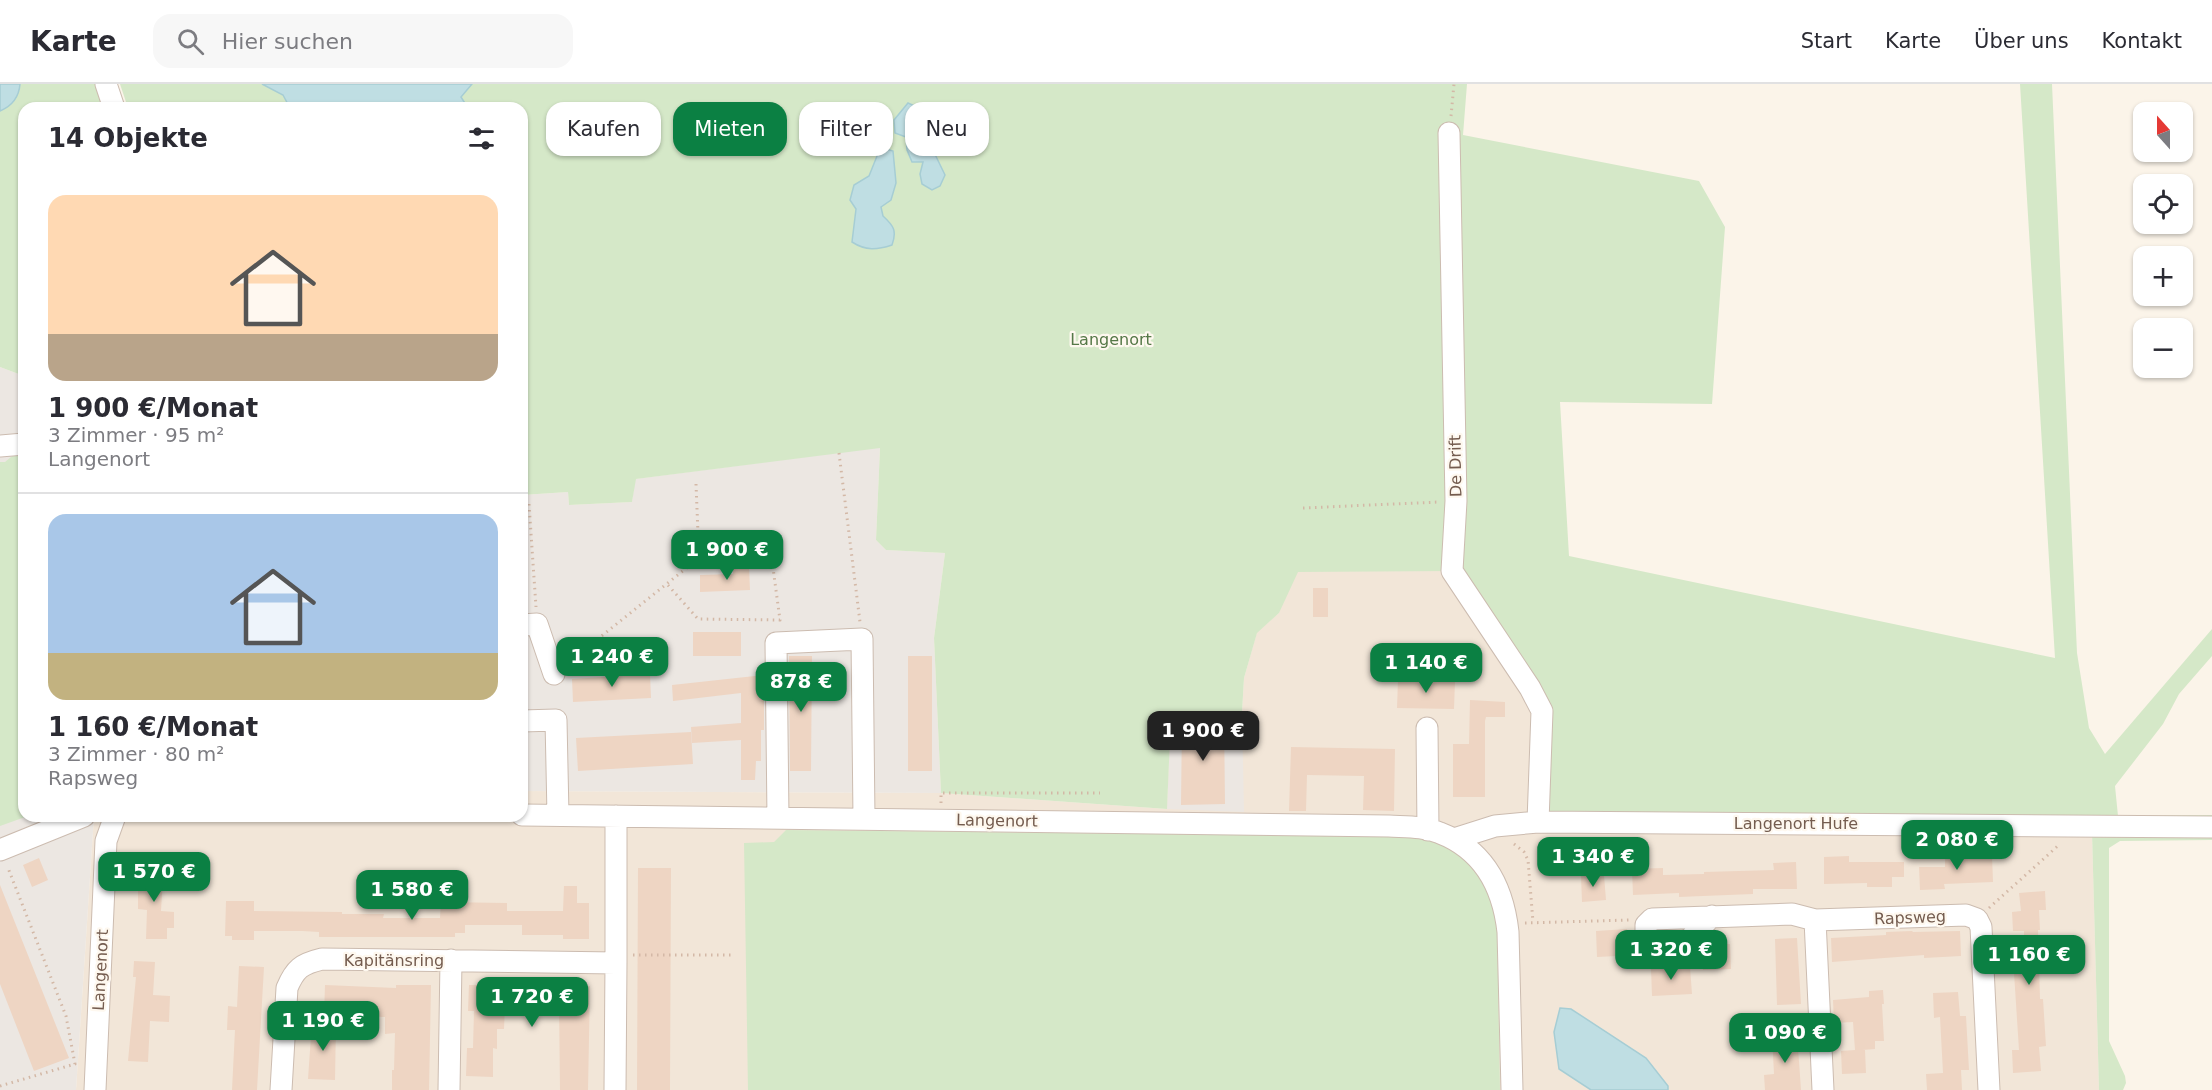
<!DOCTYPE html>
<html lang="de">
<head>
<meta charset="utf-8">
<style>
	:root { --surface:#fff; --page:#f7f7f7; --text:#2b2b33; --muted:#7c7c81; --line:#e1e1e2; --accent:#0b8043 }
	body { margin:0; font-family:"DejaVu Sans",sans-serif; background:var(--page); color:var(--text); height:100vh; display:flex; flex-direction:column; font-size:22px; white-space:nowrap }
	* { box-sizing:border-box; margin:0 }
	p { font-size:20px; color:var(--muted) }
	.icon { flex:none; width:33px; height:33px; fill:none; stroke:currentColor; stroke-width:2; stroke-linecap:round; stroke-linejoin:round }
	.map { position:relative; flex:1; overflow:hidden }
	.drawer { position:absolute; left:18px; top:18px; width:510px; height:720px; display:flex; flex-direction:column; background:var(--surface); border-radius:18px; box-shadow:0 2px 4px #0004 }
	.drawer>* { flex:none }
	.guide { position:absolute; left:546px; top:18px; width:570px; height:54px; display:flex; gap:12px }
	.needle { width:39px; rotate:339deg }
	.controls { position:absolute; left:2133px; top:18px; display:grid; gap:12px }
	.controls a { display:grid; place-items:center; width:60px; height:60px; border-radius:12px; background:var(--surface); box-shadow:0 2px 4px #0004; font-size:30px }
	.price { position:absolute; translate:-50% -51px; padding:0 14px; border-radius:12px; background:var(--accent); color:#fff; font-size:20px; line-height:39px; filter:drop-shadow(0 2px 3px #0008) }
	.price::after { content:''; position:absolute; left:50%; top:36px; width:18px; height:14px; margin-left:-9px; background:inherit; clip-path:polygon(0 0,100% 0,50% 100%) }
	.price.selected { background:#222; color:#fff }
	ul { padding:0; list-style:none }
	li { display:grid; align-content:center; gap:12px; height:318px; padding:0 30px }
	li+li { border-top:2px solid var(--line) }
	li span { display:grid; place-items:center; height:186px; border-radius:18px; color:#555 }
	li>.icon { margin-inline-start:auto }
	span .icon { width:108px; height:108px; fill:#fffc; stroke-width:1 }
	li b { font-size:26px }
	h2 { display:flex; justify-content:space-between; align-items:center; height:72px; padding:0 30px; font-size:26px }
	.pill { padding:0 21px; border-radius:18px; background:var(--surface); box-shadow:0 2px 4px #0004; font-size:21px; line-height:54px }
	.pill.selected { background:var(--accent); color:#fff }
	header { display:flex; align-items:center; gap:36px; box-sizing:border-box; height:84px; padding:0 30px; background:var(--surface); border-bottom:2px solid var(--line) }
	header strong { font-size:28px }
	nav { display:flex; gap:33px; margin-inline-start:auto; font-size:21px }
	.search { width:420px; height:54px; background:var(--page); display:flex; align-items:center; gap:15px; box-sizing:border-box; padding:0 21px; border-radius:18px; color:var(--muted); font-size:22px }
	.map>svg:first-child { display:block }
</style>
</head>
<body>
<header>
<strong>Karte</strong>
<div class="search"><svg class="icon" aria-label="search" viewBox="0 0 24 24"><circle cx="10" cy="10" r="6"/><path d="M15 15l6 6"/></svg>Hier suchen</div>
<nav><a>Start</a><a>Karte</a><a>Über uns</a><a>Kontakt</a></nav>
</header>
<div class="map">
<svg width="2212" height="1006" viewBox="0 0 2212 1006">
	<rect width="100%" height="100%" fill="#fbf4e9"/>
	<path fill="#f2e6d8" d="M1303,424L2092,749L2099,1006H76L94,732H522V707L941,709L1167,725L1171,631L1242,629L1244,594L1257,548L1279,529Z"/>
	<path fill="#ece7e2" d="M0,283L24,292V732H94L76,1006H0Z
		M880,363L876,456L886,466L945,469L934,554L941,709L522,707V411L568,408L569,421L632,418L635,395Z
		M1242,629L1244,728L1167,725L1171,631Z"/>
	<path fill="#d5e8c8" d="M0,0H98L106,24H24V292L0,283Z
		M120,0H1467L1463,51L1699,97L1725,143L1712,320L1560,318L1569,472L2055,574L2020,0H2052L2077,569L2089,644L2105,670L2212,545V572L2179,610L2163,640L2115,702L2118,732L2212,731V756L2120,757L2109,764V957L2125,992L2126,999L2123,1006H2099L2092,749L1534,743L1536,631L1452,487L1298,488L1279,529L1257,549L1244,594L1242,629L1171,631L1167,725L941,709L934,554L945,469L886,466L876,456L880,364L636,395L632,418L569,421L568,408L522,411V24H128Z
		M24,362V732H28L0,742V378H5Z
		M786,746L1419,753L1452,765L1472,780L1487,805L1497,839L1500,1006H748L744,759L774,758Z"/>
	<path fill="#bfdee3" stroke="#a6cdd4" stroke-width="1.5" d="M0,0H20C19,13 12,22 0,27Z
		M262,0H472L461,13L468,24H290L283,11Z
		M908,19L917,23L930,60L945,91L940,102L932,106L922,100L920,90L923,78H912L907,66L906,53L895,49L894,36Z
		M886,65L893,67L896,99L891,116L881,123L883,132C894,142 897,147 892,161C877,166 866,167 852,158L856,125L850,116L854,101L869,92L879,67Z
		M1560,924L1571,925L1646,974L1668,1002V1006H1591L1559,985L1554,948Z"/>
	<path fill="#eed5c3" d="M733,482H749L750,506L700,508V491L733,490Z
		M1313,504H1328V533H1313Z
		M693,548H741V572H693Z
		M789,572H812L811,687H790Z
		M908,572H932V687H908Z
		M650,590L651,614L573,618L572,595Z
		M764,591V646H761V677H756L755,696H741V656L692,659L691,643L741,639V609L673,617L672,601Z
		M1398,596L1455,597L1454,625L1397,624Z
		M1470,616L1505,618V633H1486L1485,637V713H1453V660H1469Z
		M1210,633H1224L1225,720L1181,721L1182,636H1210Z
		M691,648L693,680L578,687L576,654Z
		M1291,663L1395,665L1394,727L1363,726L1364,692L1307,691L1306,727H1289Z
		M1971,767V772L1992,771L1993,798L1944,800L1945,805L1920,806L1919,783H1945V768Z
		M1849,772V778H1904V793H1892V803H1867V799L1824,800V773Z
		M39,774L48,796L32,803L23,781Z
		M1796,778L1797,805H1753V810L1703,812L1679,813V809L1633,811L1632,785L1663,784V791L1704,790V788L1774,786L1773,779Z
		M138,783L161,785V792L163,793L161,827L174,828V844H167V855H146L147,826L138,825Z
		M638,784H671L670,1006H637Z
		M1604,791L1606,816L1582,818L1581,792Z
		M0,801L69,974L34,987L0,900Z
		M564,802H577V819H589V855H563V851H522V841H465V849H455V853H319V848L302,847H254V856H232V852H225L226,817H254V827L342,828V830H384L383,834H440L441,818L507,819V827H563Z
		M2045,807L2046,826H2039L2040,846H2038L2040,915H2043L2046,962L2039,963L2041,987L2013,989L2012,966H2019L2013,873H2024V847H2013L2012,828L2021,827L2019,809Z
		M1627,845L1628,855H1633L1636,871L1597,873L1596,847Z
		M1912,847L1913,848L1960,847L1961,872L1924,874V871L1832,878L1831,854L1886,851V848Z
		M1797,854L1801,920L1777,921L1775,855Z
		M1730,860L1731,885L1703,886L1702,861Z
		M134,877L155,878L153,911L170,912L169,938L150,937L148,978L128,977L136,893H133Z
		M239,882L264,883L257,1006H232L235,946H227L228,922L237,923Z
		M1690,883L1692,910L1652,912L1651,884Z
		M325,901L396,904V901H431L429,1006H392V986H394L395,949L385,950V933L324,931Z
		M469,901L590,902L588,1006H560L559,917L509,916L508,922L505,921L504,945H497V965L493,964V993L466,992L467,964H473L474,927H468Z
		M1883,906L1884,920H1882L1884,957H1875V965L1862,966H1865L1866,989L1842,990L1841,967L1855,966L1853,938L1834,939L1833,916L1869,913V907Z
		M1958,908L1960,932H1966L1969,986H1961L1962,1006H1927L1926,990L1943,989L1940,933L1934,934L1933,909Z
		M312,938L336,939L335,996L308,995Z
		M1797,949L1801,1006H1765L1764,991L1774,990L1772,950Z"/>
	<g fill="none" stroke-linecap="round" stroke-linejoin="round">
		<defs>
			<path id="minor" d="M106,0L114,24
				M1449,49L1456,417L1452,487L1530,604L1542,627L1538,738
				M0,362L24,360
				M522,541L537,540L554,590
				M522,637L556,636L558,731
				M1427,644L1428,746
				M522,731L1389,742C1406,743 1424,742 1440,749C1484,766 1503,803 1508,848L1512,1006
				M778,734L776,559L862,555L864,734
				M1454,755L1495,742L1538,738L2212,743
				M0,766L84,732
				M1712,832L1678,867L1651,869L1646,864V841L1652,835L1792,830L1815,836L1823,1006
				M1815,836L1966,831L1977,835L1981,843L1989,1006
				M616,879V732
				M95,1006L106,757L115,732
				M281,1006L287,904C295,885 301,880 322,875L616,879L615,1006
				M449,1006L451,876"/>
		</defs>
		<use href="#minor" stroke="#ccbcb0" stroke-width="23"/>
		<path stroke="#d3b8a6" stroke-width="3" stroke-dasharray="1.5 4.5" stroke-linecap="butt" d="M1451,32L1454,0
			M839,369L860,538
			M696,400L699,474
			M529,420L536,523
			M1303,424L1439,418
			M569,578L699,474L771,469L780,536L698,535L667,500
			M941,719V709H1100
			M1514,760L1524,768L1528,776L1533,838
			M1989,824L2060,760
			M1525,839L1629,836
			M633,871H732
			M0,1002L75,980L66,932L8,784"/>
		<use href="#minor" stroke="#fff" stroke-width="21"/>
	</g>
	<g text-anchor="middle" stroke-width="4.5" stroke-linejoin="round" paint-order="stroke">
		<g font-size="16" fill="#557847" stroke="#fef8ef">
			<text x="1111" y="261">Langenort</text>
		</g>
		<g font-size="16" fill="#745c4f" stroke="#fef8ef">
			<text transform="translate(1455 382) rotate(-91)" y="6">De Drift</text>
			<text transform="translate(997 736) rotate(1)" y="6">Langenort</text>
			<text x="1796" y="745">Langenort Hufe</text>
			<text transform="translate(1910 833) rotate(-2)" y="6">Rapsweg</text>
			<text x="394" y="882">Kapitänsring</text>
			<text transform="translate(100 886) rotate(-87)" y="6">Langenort</text>
		</g>
	</g>
</svg>
<div class="controls">
<a><svg class="needle" viewBox="-14 -14 28 28"><path d="M0-13l5 13h-10z" fill="#e53935"/><path d="M0 13l5-13h-10z" fill="#7c7c81"/></svg></a>
<a><svg class="icon" aria-label="locate" viewBox="0 0 24 24"><circle cx="12" cy="12" r="6"/><path d="M12 2v4M12 18v4M2 12h4M18 12h4"/></svg></a>
<a>+</a>
<a>−</a>
</div>
<b class="price" style="left:727px;top:497px">1 900 €</b>
<b class="price" style="left:612px;top:604px">1 240 €</b>
<b class="price" style="left:1426px;top:610px">1 140 €</b>
<b class="price" style="left:801px;top:629px">878 €</b>
<b class="price selected" style="left:1203px;top:678px">1 900 €</b>
<b class="price" style="left:1957px;top:787px">2 080 €</b>
<b class="price" style="left:1593px;top:804px">1 340 €</b>
<b class="price" style="left:154px;top:819px">1 570 €</b>
<b class="price" style="left:412px;top:837px">1 580 €</b>
<b class="price" style="left:1671px;top:897px">1 320 €</b>
<b class="price" style="left:2029px;top:902px">1 160 €</b>
<b class="price" style="left:532px;top:944px">1 720 €</b>
<b class="price" style="left:323px;top:968px">1 190 €</b>
<b class="price" style="left:1785px;top:980px">1 090 €</b>
<div class="guide">
<a class="pill">Kaufen</a>
<a class="pill selected">Mieten</a>
<a class="pill">Filter</a>
<a class="pill">Neu</a>
</div>
<section class="drawer">
<h2>14 Objekte<svg class="icon" aria-label="filters" viewBox="0 0 24 24"><path d="M4 7h16M4 17h16"/><circle cx="9" cy="7" r="2"/><circle cx="15" cy="17" r="2"/></svg></h2>
<ul>
<li><span style="background:linear-gradient(#ffd9b3 75%,#b9a48a 0)"><svg class="icon" aria-label="home" viewBox="0 0 24 24"><path d="M3 11l9-7 9 7M6 9v11h12V9"/></svg></span><div><b>1 900 €/Monat</b><p>3 Zimmer · 95 m²</p><p>Langenort</p></div></li>
<li><span style="background:linear-gradient(#a9c7e8 75%,#c2b280 0)"><svg class="icon" aria-label="home" viewBox="0 0 24 24"><path d="M3 11l9-7 9 7M6 9v11h12V9"/></svg></span><div><b>1 160 €/Monat</b><p>3 Zimmer · 80 m²</p><p>Rapsweg</p></div></li>
</ul>
</section>
</div>
</body>
</html>
